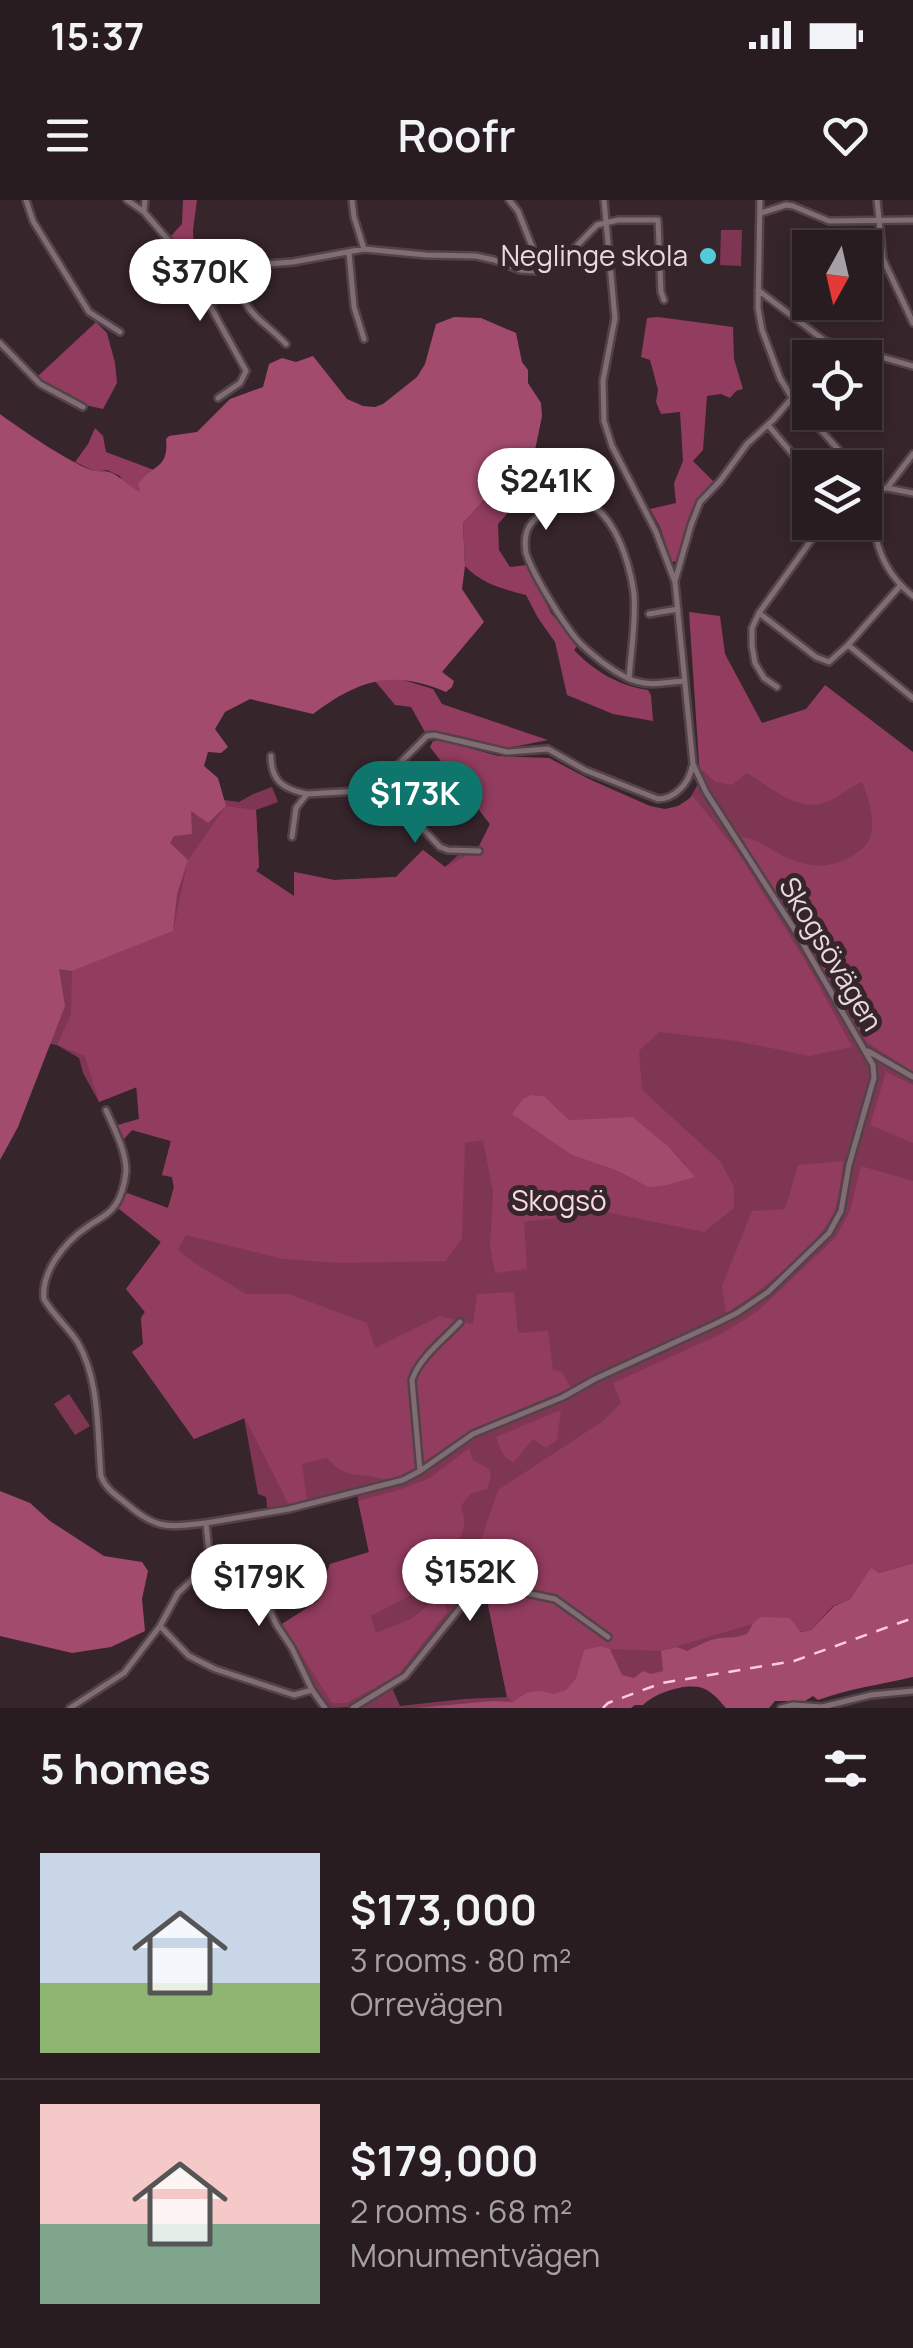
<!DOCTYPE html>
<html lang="en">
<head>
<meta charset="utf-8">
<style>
	:root { --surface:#281c20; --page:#34292d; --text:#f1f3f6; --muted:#a5a1a5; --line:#443a3e; --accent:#0f766e }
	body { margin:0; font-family:Manrope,sans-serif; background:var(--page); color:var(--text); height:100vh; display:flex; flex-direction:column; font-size:38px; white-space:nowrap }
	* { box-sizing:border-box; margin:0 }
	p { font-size:32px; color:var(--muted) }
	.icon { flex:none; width:55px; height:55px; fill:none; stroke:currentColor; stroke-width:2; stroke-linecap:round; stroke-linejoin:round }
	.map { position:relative; height:1508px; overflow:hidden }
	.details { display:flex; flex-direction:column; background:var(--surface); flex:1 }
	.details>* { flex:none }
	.needle { width:65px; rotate:188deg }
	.tools { position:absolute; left:792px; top:30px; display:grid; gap:20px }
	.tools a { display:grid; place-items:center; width:90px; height:90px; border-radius:0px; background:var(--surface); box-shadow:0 5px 15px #0003,0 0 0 2px var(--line); font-size:50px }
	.price { position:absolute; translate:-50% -85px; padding:0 22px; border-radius:35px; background:#fff; color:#222; font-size:32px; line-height:65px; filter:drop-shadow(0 2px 5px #0008) }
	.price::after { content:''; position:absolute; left:50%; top:60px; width:30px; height:22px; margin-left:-15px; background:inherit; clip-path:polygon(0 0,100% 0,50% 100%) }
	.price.current { background:var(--accent); color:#fff }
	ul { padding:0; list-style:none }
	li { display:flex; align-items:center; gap:30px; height:250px; padding:0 40px }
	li+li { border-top:2px solid var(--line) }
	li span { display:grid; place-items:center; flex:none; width:280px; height:200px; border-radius:0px; color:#555 }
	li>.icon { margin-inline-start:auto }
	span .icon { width:120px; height:120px; fill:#fffc; stroke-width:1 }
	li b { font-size:42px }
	h2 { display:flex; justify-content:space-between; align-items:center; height:120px; padding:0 40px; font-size:42px }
	.status { display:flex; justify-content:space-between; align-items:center; height:70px; padding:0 50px; background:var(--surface); direction:ltr }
	.status svg { height:28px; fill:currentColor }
	header { display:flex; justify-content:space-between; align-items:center; height:130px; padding:0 40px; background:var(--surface); font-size:45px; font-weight:600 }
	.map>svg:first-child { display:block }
</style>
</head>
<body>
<div class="status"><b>15:37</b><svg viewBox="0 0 49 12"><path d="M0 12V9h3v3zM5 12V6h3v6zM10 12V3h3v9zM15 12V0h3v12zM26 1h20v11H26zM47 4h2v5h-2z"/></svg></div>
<header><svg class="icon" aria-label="menu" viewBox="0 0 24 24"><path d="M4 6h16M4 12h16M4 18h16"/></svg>Roofr<svg class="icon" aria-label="heart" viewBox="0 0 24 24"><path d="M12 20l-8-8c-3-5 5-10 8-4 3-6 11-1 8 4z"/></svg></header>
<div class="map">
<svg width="913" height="1508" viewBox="0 0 913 1508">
	<rect width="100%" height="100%" fill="#36252b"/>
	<path fill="#7f3653" d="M721,30H742L741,66L720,65Z
		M847,508L913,611V1264L860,1331L714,1468L597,1508H360L392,1488L400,1506L464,1499L507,1497L487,1400L466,1403L462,1408L457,1405L425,1449L402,1477L351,1507L331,1508C310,1486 300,1451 282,1424L318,1401L330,1364L369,1353L356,1289L277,1308L267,1307L266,1297L258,1294L244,1218L194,1239L132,1152L143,1144L141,1118L145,1112L126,1089L161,1042L118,1008L127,993L168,1008L174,987L172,977L162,975L171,941L132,930L123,940L118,925L139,919L136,887L99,902L83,873L79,858L57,845L0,835V569L239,602L253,594L272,587L278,602L256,610L259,667L256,671L294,696V672L334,680L396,677L423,650L445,667L466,648L478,650L490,624L435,553L654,614C690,607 689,601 704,571L799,551Z
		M69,1194L90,1226L75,1235L54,1204Z"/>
	<path fill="#923c5f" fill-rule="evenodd" d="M183,0H197L193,30L194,50L206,53L205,58L190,55L170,37L182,24Z
		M658,117L733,127L734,159L743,189L736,191L730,198L721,194L707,196L703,250L693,261L714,282C693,306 687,331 678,361L672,362L660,327L650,309L676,303L674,283L683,261L680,212L661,214L656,202L658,190L650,160L641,157L647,118Z
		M96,122L107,133L115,163L117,183L103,209L85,205L37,177Z
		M95,228L103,236L106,252L154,270L141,293L123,283L120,276L107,270L96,272L75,262L88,244Z
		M534,255L549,270L546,286L522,297L498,324L499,350L510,367L527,365L551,413L578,445L574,450C594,471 619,486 648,490L651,495L653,521L613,514L567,495L555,442L538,418L526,395C503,389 482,384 465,366L463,323L506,277Z
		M689,412L720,416L725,454L762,523L806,509L825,485L913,552V872L867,842L741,637C755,639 764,645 776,652C808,669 834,672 863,648C880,633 870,601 862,582C850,587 839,597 827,602C797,613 771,587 747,573L732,585L715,582L704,571L700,578Z
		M397,478L433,489L442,504L548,540L508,548L447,533L425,532L411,507L395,505L375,481Z
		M441,540L498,556L549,558L589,579L650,606L665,609L678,606L693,596L739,654L806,762L852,847L809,856L736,841L659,832L639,851L642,890L720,961L734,987V1008L704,1032L606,1012L524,1022L527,1069L495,1073L490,1046L493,992L483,940L465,943L462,1039L445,1061L342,1063L283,1059L186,1035L178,1050L193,1062L246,1094H289L367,1123L375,1148L440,1116L473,1124L477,1094L514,1092L518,1133L548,1131L553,1170L562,1172L571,1188L480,1226C451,1241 425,1274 392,1279C384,1280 376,1277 368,1276C347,1274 342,1274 327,1258L302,1264L307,1300L289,1305L245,1218L194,1239L132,1152L143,1144L141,1118L145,1112L126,1089L161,1042L118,1008L127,993L168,1008L174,987L172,977L162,975L171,941L132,930L123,940L118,925L139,919L137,887L99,902L85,856L57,845L71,814L72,771L173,731L188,660L226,606L256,610L259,667L256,671L294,696V672L334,680L396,677L423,650L445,667L477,650L490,624L430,547L433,541ZM532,895L544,896L569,920L633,917L669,947L686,965L648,987L618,971L572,955Z
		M886,872L913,885V943L870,925Z
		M843,961C841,976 840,994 835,1009C821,1046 760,1091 726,1114L722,1086L752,1011L785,1009L798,965Z
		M861,966L913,981V1363L879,1373L871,1369L850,1399L833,1406L811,1430L801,1432L790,1419L772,1418L661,1451L610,1449L601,1446L584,1451C579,1468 575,1494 552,1494C529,1494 535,1488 513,1502L507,1497L487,1400L474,1360L498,1290L603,1221L621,1203L613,1183L723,1133L758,1111L836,1037L850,1011Z
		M561,1210L557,1240L546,1248L533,1239L514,1262C502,1259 500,1247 496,1237Z
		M469,1248L473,1260L489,1269L491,1278L487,1289L470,1294L461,1306C469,1330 461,1337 446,1354L449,1375L371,1416L376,1433L411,1419L439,1396L448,1411L399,1474L347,1503H332L282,1424L318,1401L330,1364L369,1352L358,1301L399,1290L430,1278Z"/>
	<path fill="#a34b6d" d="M454,117L481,118L516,133L522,162L528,170V183L541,203L542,216L534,255L506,277L463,323L465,366L462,389L484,422L442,472L454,481L452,487L446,492C392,469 359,480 313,514L250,499L225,512L215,529L228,547L221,553L208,552L204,566L218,578L226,606L208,623L191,611L192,634L174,636L170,643L188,660L177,694L173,731L72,771L59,769L65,806L18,927L0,960V214C22,230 67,261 91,270C100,273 106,269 114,274C123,279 130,287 140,292L138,284C153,264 169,269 166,239L169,236L197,232L230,199L263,187L269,164L282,158L296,162L313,156L347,199L363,206L375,207L383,204L417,177L425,164L436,124Z
		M531,895L544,896L569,920L633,917L669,947L695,977L667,985L648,987L618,971L572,955L512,914L523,899Z
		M0,1291L30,1303L50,1321L104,1356L142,1362L148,1371L142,1399L145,1431L111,1447L72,1453L0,1436Z
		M913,1363V1477C879,1485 851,1488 818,1500L813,1496L805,1501H775L769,1508H726C719,1500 710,1489 699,1487C682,1484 655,1493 643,1505H635L631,1508H416L493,1501L513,1502L526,1493L540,1491L554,1494L566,1490L576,1478L584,1450L601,1446L610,1449L622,1475L634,1478L643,1471L651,1474L663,1471L661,1451L677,1447L687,1451C698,1446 709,1439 721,1438C733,1437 734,1438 747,1434L754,1422L761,1417L790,1418L801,1432L811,1430L834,1406L850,1399L871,1368L879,1373Z"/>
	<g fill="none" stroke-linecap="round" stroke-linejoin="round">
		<path stroke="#feccdc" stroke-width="2.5" stroke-dasharray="12 10" stroke-linecap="butt" d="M603,1508L608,1503L662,1483L794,1461L913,1418"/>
		<defs>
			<path id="minor" d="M26,0L33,21L89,112L120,132
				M127,0L144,12L181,55L190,61L239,66L293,62L364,49L426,55L476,56L494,60L520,70L537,71L560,63L597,25L618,20H658L661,92L664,100
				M352,0L354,17L364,49
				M509,0L518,11L533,49L547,69
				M760,0L758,108L762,130L780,178L792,198L855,268
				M877,0L883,59L913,123
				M144,12L145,0
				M761,13L786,5L793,6L829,21L913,20
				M349,52L354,107L364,139
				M239,66C239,114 256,113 286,144
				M758,90L825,141L913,166
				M0,143L40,184L83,207
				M218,198L240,183L246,171L209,104L239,85
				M768,225L810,275
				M865,281C874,295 872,311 874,327C878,355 891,379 913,396
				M887,288L913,293
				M871,291L887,288L913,254
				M675,381L691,325L700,302L720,281L747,244L773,220L792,198
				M759,413L816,457L829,462L848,445L900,386
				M649,414L678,409
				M848,445L913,498
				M629,479C631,451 636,422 634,394C630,362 609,288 563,303C550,308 532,317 527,331C525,337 525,347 526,353C533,375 566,429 582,445C597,459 613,472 632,480C651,487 666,482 685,481
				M777,487L764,478L755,463L752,446V428L759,413L812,339L820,322
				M271,556C271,581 283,589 307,594L358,591L380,583L427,536L434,535L507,552L548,549L585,570L658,599C675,599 689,583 692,567
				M380,583L440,647L448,650L479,651
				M292,637L296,608L307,594
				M868,851L913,877
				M106,910C114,929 126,950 126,971C125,983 121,999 113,1008C107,1016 95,1021 87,1027C65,1042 41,1071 44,1099C53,1115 68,1127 78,1143C100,1181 97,1233 101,1276C105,1287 113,1293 122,1300C156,1329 163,1328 206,1323
				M420,1271L412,1180C419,1158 444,1139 460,1122
				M210,1363L226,1369L263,1395L276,1424L292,1448L312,1490L325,1508
				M160,1426L189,1456L215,1469L294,1495L312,1490
				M70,1508L124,1473L160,1426L178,1393L210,1363L206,1323L289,1309L403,1280L420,1271L473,1234L563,1197L595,1179L715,1124L737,1113L768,1092L829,1033L841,1011L849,965L874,878L873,865L798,735L706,592L693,564L675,382L656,332L612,246L604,221L603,181L615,118L604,0
				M353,1508L405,1476L467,1399L485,1388L498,1387L555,1399L608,1437
				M781,1508L793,1505L822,1507L871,1495L913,1491"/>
		</defs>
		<use href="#minor" stroke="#524349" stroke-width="10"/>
		<use href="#minor" stroke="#806c72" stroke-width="5"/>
	</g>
	<circle fill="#53cbdb" stroke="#36252b" stroke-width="4" cx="708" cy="56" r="10"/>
	<g text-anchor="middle" stroke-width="10" stroke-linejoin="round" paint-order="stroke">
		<g font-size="28" fill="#e7dbdf" stroke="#36252b" text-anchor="end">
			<text x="688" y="66">Neglinge skola</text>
		</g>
		<g font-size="28" fill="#e7dbdf" stroke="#36252b">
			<text transform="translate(831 754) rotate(59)" y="10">Skogsövägen</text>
		</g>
		<g font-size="28" fill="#f5dbe3" stroke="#36252b">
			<text x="559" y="1011">Skogsö</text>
		</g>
	</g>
</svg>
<div class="tools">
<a><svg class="needle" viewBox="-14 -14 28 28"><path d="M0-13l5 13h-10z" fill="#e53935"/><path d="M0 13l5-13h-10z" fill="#a5a1a5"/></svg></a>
<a><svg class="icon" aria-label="locate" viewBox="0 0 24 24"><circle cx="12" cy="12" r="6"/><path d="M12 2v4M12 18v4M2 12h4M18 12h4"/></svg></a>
<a><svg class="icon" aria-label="layers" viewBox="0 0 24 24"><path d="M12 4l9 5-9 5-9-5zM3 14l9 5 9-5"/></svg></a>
</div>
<b class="price" style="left:200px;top:124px">$370K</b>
<b class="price" style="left:546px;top:333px">$241K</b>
<b class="price current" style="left:415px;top:646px">$173K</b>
<b class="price" style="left:470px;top:1424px">$152K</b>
<b class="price" style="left:259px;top:1429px">$179K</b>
</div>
<section class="details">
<h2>5 homes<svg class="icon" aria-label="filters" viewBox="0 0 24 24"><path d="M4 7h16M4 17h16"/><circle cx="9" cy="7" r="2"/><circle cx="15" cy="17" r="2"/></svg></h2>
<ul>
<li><span style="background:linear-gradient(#c9d6e8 65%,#8fb573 0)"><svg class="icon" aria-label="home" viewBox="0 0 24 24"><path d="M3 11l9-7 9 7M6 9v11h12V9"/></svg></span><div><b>$173,000</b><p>3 rooms · 80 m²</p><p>Orrevägen</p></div></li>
<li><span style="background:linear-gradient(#f6c9c9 60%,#7fa58c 0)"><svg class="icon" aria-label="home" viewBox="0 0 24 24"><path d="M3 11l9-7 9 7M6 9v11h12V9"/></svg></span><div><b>$179,000</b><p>2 rooms · 68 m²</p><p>Monumentvägen</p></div></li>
</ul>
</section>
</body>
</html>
